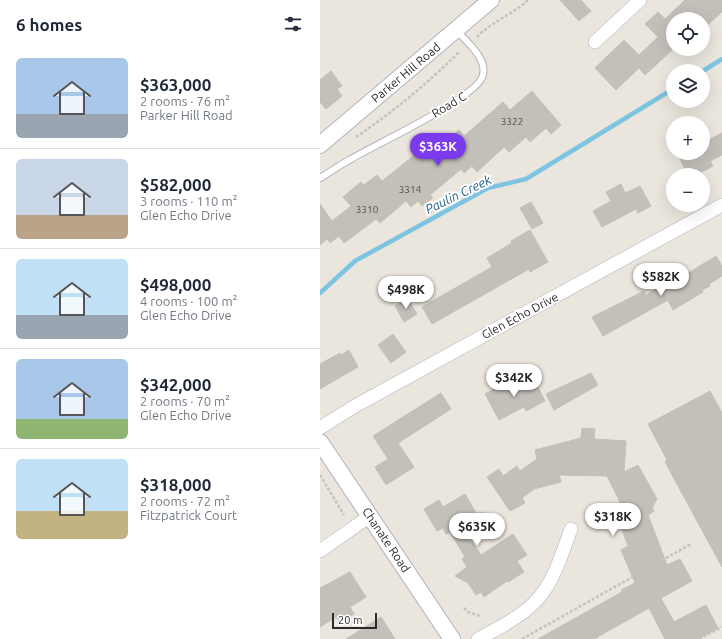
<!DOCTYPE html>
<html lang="en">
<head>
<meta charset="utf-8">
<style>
	:root { --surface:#fff; --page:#f2f2f3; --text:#1f2937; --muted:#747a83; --line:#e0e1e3; --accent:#7c3aed }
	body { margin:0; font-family:Ubuntu,sans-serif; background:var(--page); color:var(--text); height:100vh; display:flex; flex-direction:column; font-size:15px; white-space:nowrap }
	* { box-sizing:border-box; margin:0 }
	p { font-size:13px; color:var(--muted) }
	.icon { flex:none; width:22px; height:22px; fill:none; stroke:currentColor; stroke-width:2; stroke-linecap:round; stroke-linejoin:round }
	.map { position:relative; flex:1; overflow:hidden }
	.sheet { display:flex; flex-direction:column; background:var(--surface); width:320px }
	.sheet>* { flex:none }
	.controls { position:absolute; left:346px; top:12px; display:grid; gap:8px }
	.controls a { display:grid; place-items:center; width:44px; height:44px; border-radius:50%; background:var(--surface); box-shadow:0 4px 16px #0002; font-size:20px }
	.scale { position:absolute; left:12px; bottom:10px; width:45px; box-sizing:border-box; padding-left:4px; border:2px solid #2a2a2a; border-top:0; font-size:11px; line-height:14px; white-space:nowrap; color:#2a2a2a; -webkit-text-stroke:3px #fff; paint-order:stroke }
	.price { position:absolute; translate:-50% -34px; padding:0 9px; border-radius:14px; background:#fff; color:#222; font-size:13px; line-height:26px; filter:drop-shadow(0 1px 2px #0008) }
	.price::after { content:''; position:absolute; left:50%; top:24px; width:12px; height:9px; margin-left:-6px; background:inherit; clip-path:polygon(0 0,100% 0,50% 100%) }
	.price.on { background:var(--accent); color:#fff }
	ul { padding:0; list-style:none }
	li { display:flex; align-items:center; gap:12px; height:100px; padding:0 16px }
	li+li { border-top:1px solid var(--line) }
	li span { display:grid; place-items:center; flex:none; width:112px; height:80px; border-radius:6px; color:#555 }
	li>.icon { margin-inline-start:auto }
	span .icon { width:48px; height:48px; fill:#fffc; stroke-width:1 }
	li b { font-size:17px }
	h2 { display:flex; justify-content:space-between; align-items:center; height:48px; padding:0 16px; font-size:17px }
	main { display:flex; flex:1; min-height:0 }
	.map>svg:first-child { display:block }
</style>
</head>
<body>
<main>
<section class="sheet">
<h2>6 homes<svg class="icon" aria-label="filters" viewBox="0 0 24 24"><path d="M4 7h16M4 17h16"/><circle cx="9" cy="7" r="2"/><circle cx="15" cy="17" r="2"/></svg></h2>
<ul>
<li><span style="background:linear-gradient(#a9c7e8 70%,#9aa5b1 0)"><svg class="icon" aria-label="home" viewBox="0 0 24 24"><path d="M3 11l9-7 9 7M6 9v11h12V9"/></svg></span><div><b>$363,000</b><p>2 rooms · 76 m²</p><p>Parker Hill Road</p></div></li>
<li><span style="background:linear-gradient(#c9d6e8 70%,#b9a48a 0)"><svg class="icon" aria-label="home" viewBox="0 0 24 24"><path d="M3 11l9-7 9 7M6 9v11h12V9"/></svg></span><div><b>$582,000</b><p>3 rooms · 110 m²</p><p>Glen Echo Drive</p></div></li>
<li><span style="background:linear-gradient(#bfe0f5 70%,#9aa5b1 0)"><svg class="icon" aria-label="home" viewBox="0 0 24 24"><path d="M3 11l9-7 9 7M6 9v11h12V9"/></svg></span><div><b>$498,000</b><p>4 rooms · 100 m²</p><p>Glen Echo Drive</p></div></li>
<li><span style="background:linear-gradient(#a9c7e8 75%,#8fb573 0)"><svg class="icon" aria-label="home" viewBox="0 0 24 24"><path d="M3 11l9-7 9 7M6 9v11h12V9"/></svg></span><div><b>$342,000</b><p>2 rooms · 70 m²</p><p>Glen Echo Drive</p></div></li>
<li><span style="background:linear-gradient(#bfe0f5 65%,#c2b280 0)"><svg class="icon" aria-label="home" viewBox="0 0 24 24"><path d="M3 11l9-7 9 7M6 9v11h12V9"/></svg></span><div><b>$318,000</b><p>2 rooms · 72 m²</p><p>Fitzpatrick Court</p></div></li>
</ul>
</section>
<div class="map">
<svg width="402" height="639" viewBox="0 0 402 639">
	<rect width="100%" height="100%" fill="#eae5dd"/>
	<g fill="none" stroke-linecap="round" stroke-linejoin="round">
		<path stroke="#7cc4e0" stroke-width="4.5" d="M383,71L402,59
			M0,293L35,261L168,188L206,179L353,89"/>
	</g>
	<path fill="#c3bfb9" stroke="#c5c0b7" d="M240,0H261L271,11L259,21Z
		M365,0H402V12L383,29V19H353V49L325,75L319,68L296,90L275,68L304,40L319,55L338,37L325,24L338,12L345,19Z
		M11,71L22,86L17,89L22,96L6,109L0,102V80Z
		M212,91L241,125L231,134L226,128L210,142L206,137L189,152L184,147L157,172L152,166L144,173L141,169L110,195L113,198L102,206L98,201L91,207L86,201L60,223L56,219L24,243L19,236L10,243L7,239L0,245V204L12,221L31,206L23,197L41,182L44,185L57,175L62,181L111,142L117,149L139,130L144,136L183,102L190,110Z
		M402,133V155L390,161L393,166L376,175H368L357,153H383V143Z
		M301,184L305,193L320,186L331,206L318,213L316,209L282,227L273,211L291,201L286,192Z
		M211,202L223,223L212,229L200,208Z
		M210,230L228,262L210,272L209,269L112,324L102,307L172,267L167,258L192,243L191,241Z
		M396,256L402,266V276L389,284L390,286L382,290L383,292L353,310L348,300L283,336L272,317L324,291L326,295L361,274L362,277Z
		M88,299L97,314L84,322L75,306Z
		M73,334L86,352L71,363L58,345Z
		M29,350L38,367L0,389V364L20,353L21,355Z
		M271,373L278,385L234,410L226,394Z
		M194,378L200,389L215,381L225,401L206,411L204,407L179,420L165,394Z
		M390,391L402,413V567L345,462L347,460L328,424Z
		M121,393L131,409L78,443L94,467L66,485L55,467L68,459L53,436Z
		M262,428L275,429L274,439L306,441L304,472L318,465L337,499L332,508L334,511L328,515L347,565L360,559L372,581L341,598L354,622L386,605L398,628L378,639H345L329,608L274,639H218L302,592L301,590L315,583L301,550L308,546L302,530L312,526L287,476L239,475L241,482L214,489L202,498L205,503L190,511L167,477L179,469L183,476L197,466L200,471L217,459L215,450L261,438Z
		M145,494L156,513H165L161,523L164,526L147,535L161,555L193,534L207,555L197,561L204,572L188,582L187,581L164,597L161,592L156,595L148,583L135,576L147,567L142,559L145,557L130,532L126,534L123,528L117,531L104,509L119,500L123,507Z
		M30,572L46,597L30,607L34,614L20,623L16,617L0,627V588Z
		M61,617L75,639H26Z"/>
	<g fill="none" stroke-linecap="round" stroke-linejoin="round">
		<defs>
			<path id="service" d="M0,178C10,172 20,165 31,159C54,145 159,97 163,75C167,58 147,42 136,30"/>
			<path id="minor" d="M275,42L320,0
				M0,428L35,406L402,205
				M0,551L50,516
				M158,639C177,629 199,618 215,602C234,583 242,553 251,529"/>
			<path id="tertiary" d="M0,145L171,0
				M0,442L132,639"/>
		</defs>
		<use href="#service" stroke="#b1b3bc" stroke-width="8"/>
		<use href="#minor" stroke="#b1b3bc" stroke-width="14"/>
		<use href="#tertiary" stroke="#b1b3bc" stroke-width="18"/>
		<path stroke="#c3c3c3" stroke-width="2.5" stroke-dasharray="3 2" stroke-linecap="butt" d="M157,37C171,22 192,15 208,0
			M36,137C73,112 107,84 139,52
			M0,475L24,515
			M144,608L148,612L160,616
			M202,639L371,544
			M379,639L402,627"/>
		<use href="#service" stroke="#fff" stroke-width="6"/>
		<use href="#minor" stroke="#fff" stroke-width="13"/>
		<use href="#tertiary" stroke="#fff" stroke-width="16"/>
	</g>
	<g text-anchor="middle" stroke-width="4" stroke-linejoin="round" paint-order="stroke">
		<g font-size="10" fill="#504f4e">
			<text x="192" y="125">3322</text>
			<text x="90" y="193">3314</text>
			<text x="47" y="213">3310</text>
		</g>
		<g font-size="12" fill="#2a2a2a" stroke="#fff">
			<text transform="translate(86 73) rotate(-40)" y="4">Parker Hill Road</text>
			<text transform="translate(129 105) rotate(-31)" y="4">Road C</text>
			<text transform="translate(200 316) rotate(-28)" y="4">Glen Echo Drive</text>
			<text transform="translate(66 540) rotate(56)" y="4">Chanate Road</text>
		</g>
		<g font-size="13" font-style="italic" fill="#1d638a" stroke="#fff">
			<text transform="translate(138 194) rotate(-26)" y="5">Paulin Creek</text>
		</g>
	</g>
</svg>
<div class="controls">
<a><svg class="icon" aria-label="locate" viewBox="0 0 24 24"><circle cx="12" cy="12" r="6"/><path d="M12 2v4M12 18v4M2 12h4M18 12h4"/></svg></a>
<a><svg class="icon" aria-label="layers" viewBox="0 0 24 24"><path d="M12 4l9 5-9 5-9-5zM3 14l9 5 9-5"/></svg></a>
<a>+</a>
<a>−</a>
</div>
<div class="scale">20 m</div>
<b class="price on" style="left:118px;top:167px">$363K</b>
<b class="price" style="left:341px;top:297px">$582K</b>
<b class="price" style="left:86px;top:310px">$498K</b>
<b class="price" style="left:194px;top:398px">$342K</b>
<b class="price" style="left:293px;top:537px">$318K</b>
<b class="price" style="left:157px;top:547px">$635K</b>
</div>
</main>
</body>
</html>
